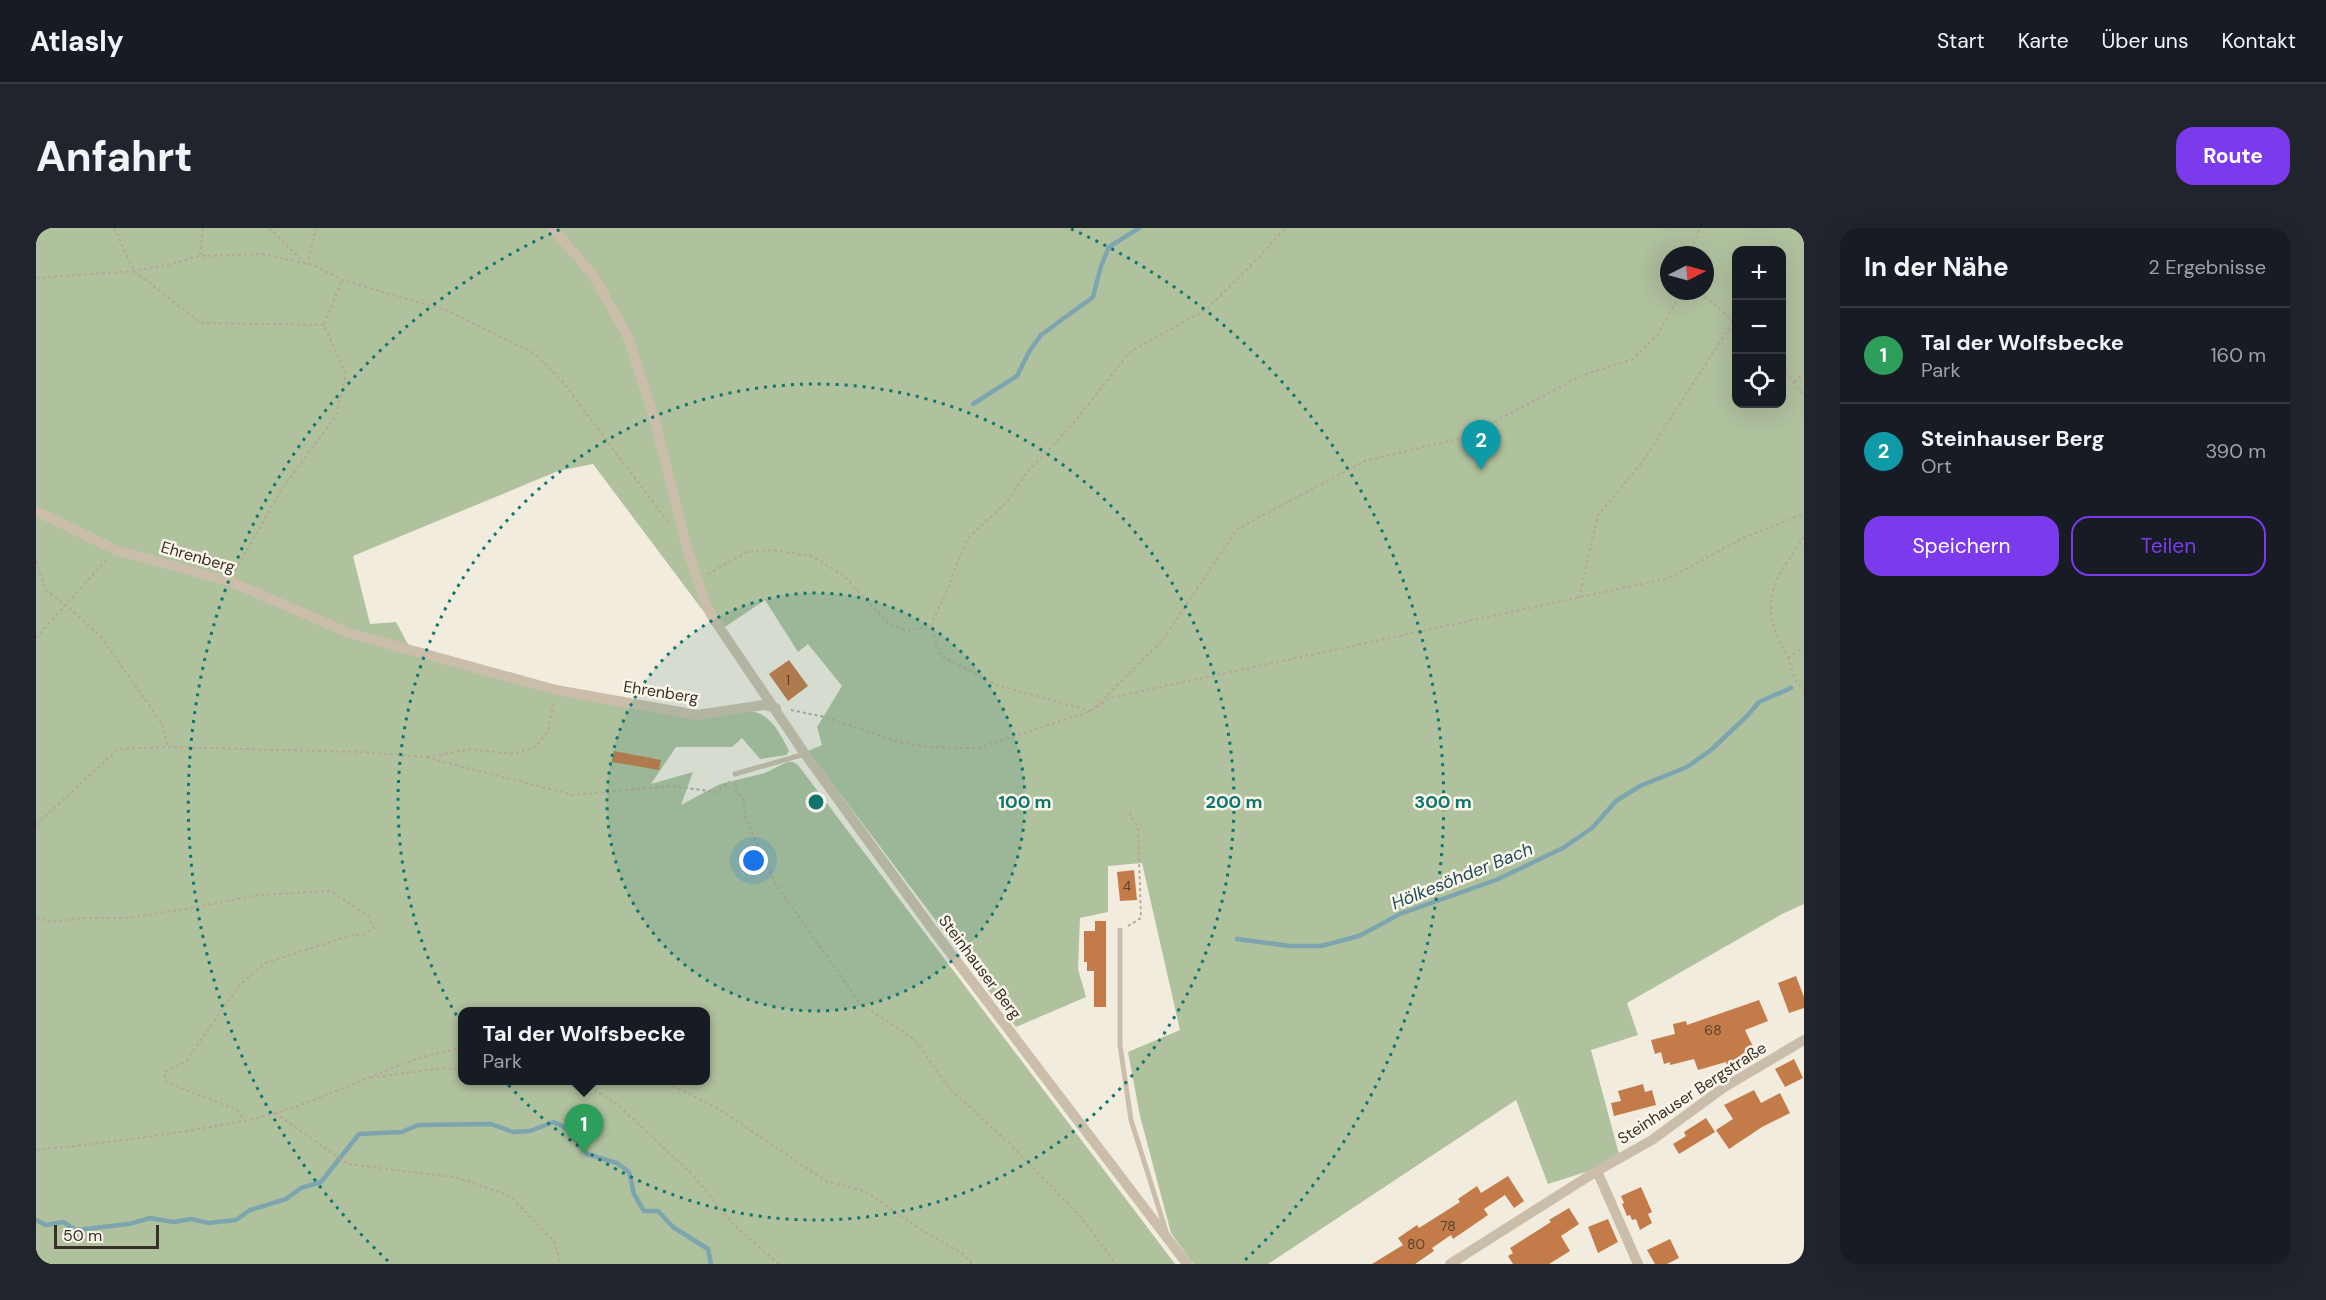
<!DOCTYPE html>
<html lang="de">
<head>
<meta charset="utf-8">
<style>
	body { margin:0; font-family:"DM Sans",sans-serif; background:#20242c; color:#f1f3f6 }
	.controls { position:absolute; right:18px; top:18px; display:grid; overflow:hidden; border-radius:12px; box-shadow:0 6px 24px #0002 }
	.controls button { width:54px; height:54px; display:grid; place-items:center; padding:0; border:0; border-bottom:2px solid #363941; background:#171b24; color:#f1f3f6; font:30px sans-serif }
	.compass { position:absolute; left:1624px; top:18px; width:54px; height:54px; border-radius:50%; background:#171b24; box-shadow:0 6px 24px #0002; rotate:84deg }
	.scale { position:absolute; left:18px; bottom:15px; width:105px; box-sizing:border-box; padding-left:6px; border:3px solid #383029; border-top:0; font-size:16px; line-height:21px; white-space:nowrap; color:#383029; -webkit-text-stroke:4px #faf5ea; paint-order:stroke }
	.you { position:absolute; left:718px; top:633px; width:21px; height:21px; margin:-15px; border:4px solid #fff; border-radius:50%; background:#1a73e8; box-shadow:0 0 0 9px #1a73e833 }
	.badge { display:grid; place-items:center; width:39px; height:39px; border-radius:50%; background:#7c3aed; color:#fff; font-size:20px; font-weight:700 }
	.pin { position:absolute; translate:-50% -50px; filter:drop-shadow(0 2px 3px #0008) }
	.pin::after { content:''; position:absolute; top:32px; width:21px; height:18px; background:inherit; clip-path:polygon(0 0,100% 0,50% 100%) }
	.popup { position:absolute; left:422px; top:779px; width:252px; height:78px; box-sizing:border-box; display:grid; place-content:center; border-radius:12px; background:#171b24; filter:drop-shadow(0 2px 4px #0005); font-size:20px; white-space:nowrap; color:#9ea1a6 }
	.popup b { font-size:22px; color:#f1f3f6 }
	.popup::after { content:''; position:absolute; left:50%; top:100%; margin-left:-12px; border:12px solid transparent; border-top-color:#171b24 }
	.list { margin:0; padding:0; list-style:none }
	h2 { display:flex; justify-content:space-between; align-items:center; height:78px; margin:0; padding:0 24px; font-size:26px }
	h2 small { font-size:20px; font-weight:400; color:#9ea1a6 }
	.list li { display:grid; grid-template-columns:39px 1fr auto; gap:18px; align-items:center; box-sizing:border-box; height:96px; padding:0 24px; border-top:2px solid #363941 }
	.list b { display:block; font-size:22px; white-space:nowrap }
	.list p { margin:0; font-size:20px; white-space:nowrap; color:#9ea1a6 }
	.list em { font-size:20px; font-style:normal; color:#9ea1a6 }
	.actions { display:flex; gap:12px; padding:18px 24px }
	.actions a { flex:1; padding:14px 0; border:2px solid #7c3aed; border-radius:18px; text-align:center; font-size:21px; color:#7c3aed }
	.actions .main { background:#7c3aed; color:#fff }
	.icon { flex:none; width:33px; height:33px; fill:none; stroke:currentColor; stroke-width:2; stroke-linecap:round; stroke-linejoin:round }
	.map { position:relative; flex:none; width:1768px; height:1036px; overflow:hidden; border-radius:18px }
	header { display:flex; align-items:center; gap:36px; box-sizing:border-box; height:84px; padding:0 30px; background:#171b24; border-bottom:2px solid #363941 }
	header strong { font-size:28px }
	nav { display:flex; gap:33px; margin-inline-start:auto; font-size:21px }
	.intro { display:flex; align-items:center; justify-content:space-between; box-sizing:border-box; height:144px; padding:0 36px }
	h1 { margin:0; font-size:42px }
	.button { padding:15px 27px; border-radius:18px; background:#7c3aed; color:#fff; font-size:21px; font-weight:700 }
	main { display:flex; gap:36px; padding:0 36px }
	aside { flex:1; background:#171b24; border-radius:18px; box-shadow:0 6px 24px #0002 }
	.map>svg:first-child { display:block }
</style>
</head>
<body>
<header>
<strong>Atlasly</strong>
<nav><a>Start</a><a>Karte</a><a>Über uns</a><a>Kontakt</a></nav>
</header>
<div class="intro"><h1>Anfahrt</h1><a class="button">Route</a></div>
<main>
<div class="map">
<svg width="1768" height="1036" viewBox="0 0 1768 1036">
	<rect width="100%" height="100%" fill="#f2ecde"/>
	<!-- green -->
	<path fill="#b0c19e" fill-rule="evenodd" d="M0 0H1768V676L1746 686 1591 775 1602 807 1555 822 1583 926 1559 941 1512 956 1480 872 1232 1036H1157L1135 1005 1104 888 1092 824 1144 802 1106 635 1072 638V684L1044 690 1042 741 1050 769 980 799 772 523 786 517 781 499 806 458 772 416 762 424 729 372 689 399 680 400 557 236 522 243 317 328 334 396 360 394 373 418C465 443 558 471 653 487 671 490 707 480 722 485 736 489 747 510 753 523L750 527 724 531 706 510 696 519H640L615 556 657 544 645 577 684 556 729 545 751 534H757L762 537 1139 1036H0ZM1700 22H1746V176H1700ZM1633 27H1669V63H1633ZM426 784H670V852H426Z"/>
	<g fill="none" stroke-linecap="round" stroke-linejoin="round">
		<!-- stream -->
		<path stroke="#7da5af" stroke-width="4.5" d="M937 176 981 148 994 122 1005 107 1057 69 1065 38 1073 19 1103 0
			M1201 711 1254 718H1285L1323 708 1364 686 1460 652 1527 620 1556 600 1580 573 1604 558 1651 539 1675 522 1711 488 1723 474 1755 460
			M0 992 10 997 27 994 40 1002 93 996 114 990 138 994 155 991 173 995 200 992 214 982 250 971 265 960 285 954 323 906 366 904 382 897 455 896 477 904 494 903 518 894 533 902 551 926 581 935 593 944 598 966 608 983H622L637 999 672 1021 675 1036"/>
	</g>
	<!-- building -->
	<path fill="#c47b4a" d="M753 432 772 458 752 473 733 446Z
		M578 523 625 532 623 542 576 534Z
		M1098 642 1101 672 1084 673 1081 644Z
		M1059 693H1070V779H1058V743H1051V734H1048V703H1059Z
		M1760 748 1768 769V780L1753 785 1742 755Z
		M1723 772 1732 793 1709 802 1722 829 1692 842 1690 834 1662 842 1658 831 1634 837V834L1628 836 1625 824 1619 826 1615 812 1639 806 1637 796 1650 793 1651 797Z
		M1758 831 1767 850 1749 859 1739 841Z
		M1607 856 1609 864 1616 862 1620 877 1578 888 1575 875 1585 873 1582 863Z
		M1718 862 1725 875 1744 865 1754 885 1726 899 1693 921 1680 902 1697 891 1688 877Z
		M1670 890 1679 904 1643 926 1637 916 1650 908 1648 904Z
		M1472 948 1488 973 1478 980 1469 967 1448 981 1452 987 1417 1011 1415 1007 1396 1020 1398 1023 1379 1036H1336L1367 1017 1362 1010 1381 997 1383 1000 1424 974 1422 971 1441 958 1445 965Z
		M1605 959 1616 984 1612 986 1616 995 1604 1002 1600 991 1596 992 1594 987 1591 988 1586 976 1588 975 1585 968Z
		M1533 980 1543 996 1525 1008 1534 1023 1513 1036H1477L1472 1028 1477 1025 1474 1020 1515 994 1513 992Z
		M1572 991 1582 1014 1562 1025 1552 999Z
		M1634 1011 1643 1030 1631 1036H1619L1611 1022Z"/>
	<g fill="none" stroke-linecap="round" stroke-linejoin="round">
		<!-- path -->
		<path stroke="#b6a894" stroke-width="2" stroke-dasharray="3 3" stroke-linecap="butt" d="M78 0 98 43 165 95 288 97 310 146 300 188 247 259 199 343
			M233 0 269 35
			M164 27 167 0
			M1653 27 1664 0
			M271 37 280 0
			M0 50 98 43 127 38 164 28 227 26 277 37 306 52 412 83 498 125 526 153 632 294
			M1658 63 1672 71 1700 96
			M288 96 306 52
			M1746 139 1768 168
			M1758 154 1768 145
			M1768 309C1745 345 1723 363 1742 410 1745 417 1749 423 1752 430 1757 443 1757 453 1768 462
			M0 333 10 362 29 376 65 409 125 494 132 519
			M672 346 711 324 734 322 776 328 808 348 854 397 872 403 895 397
			M1543 370 1562 287 1605 236 1697 94
			M0 410 72 330
			M1752 430 1768 419
			M1059 479 1127 412 1201 301 1329 233 1429 209 1547 147 1597 131 1622 106 1646 63
			M755 482 789 489 867 515 891 519 942 520 1055 483 1074 470 1633 350 1709 309 1768 286
			M1055 483 961 457 904 427 895 397 912 360 931 311 970 275 988 248 1035 198 1094 124 1171 81 1224 28 1249 0
			M391 529 435 521 476 526 498 520 512 504 518 473
			M699 555 700 563 708 572 709 589 739 655 824 775 879 812 913 860 972 914 1043 987 1080 1036
			M0 597 82 521 132 519 323 524 389 529 537 567 635 558 681 564 693 553
			M0 690 16 694 48 690H91L156 680 222 667 295 663 332 688 338 699 329 706 313 708 229 735 203 758 150 833 128 845 130 854 201 882 209 893
			M1092 698 1105 690 1102 600 1092 582
			M335 850 405 840 426 841
			M543 852 581 876 657 947 698 997 743 1036
			M626 852 683 881 790 953 829 963 884 1001 927 1026 936 1036
			M239 885 312 936 423 950 474 968 518 1013 525 1036
			M0 922C50 917 100 911 150 903 179 898 208 894 236 886 301 868 359 831 426 820"/>
		<!-- service -->
		<path stroke="#cabeaa" stroke-width="5" d="M699 546 769 526
			M1084 702V817L1095 892 1130 1003"/>
		<!-- minor -->
		<path stroke="#cabeaa" stroke-width="10" d="M516 0 557 47 592 109 617 186 651 320 668 372 677 390 769 526 897 702 1151 1036
			M0 283 80 322 193 353 313 405 520 462 661 487 728 477 740 480
			M1561 943 1602 1036
			M1414 1036 1561 943 1616 912 1687 860 1768 812"/>
	</g>
	<!-- distance rings -->
	<circle cx="780" cy="574" r="209" fill="#0f766e" fill-opacity=".12"/>
	<g fill="none" stroke="#0f766e" stroke-width="3" stroke-dasharray="3 6">
		<circle cx="780" cy="574" r="209"/>
		<circle cx="780" cy="574" r="418"/>
		<path d="M352 1033A627 627 0 0 1 525 1M1035 1A627 627 0 0 1 1208 1033"/>
	</g>
	<g text-anchor="middle" dominant-baseline="central" stroke-width="5" stroke-linejoin="round" paint-order="stroke">
		<!-- number labels -->
		<g font-size="14" fill="#5b4331">
			<text x="752" y="452">1</text>
			<text x="1091" y="658">4</text>
			<text x="1677" y="802">68</text>
			<text x="1412" y="998">78</text>
			<text x="1380" y="1016">80</text>
		</g>
		<!-- street labels -->
		<g font-size="16" fill="#383029" stroke="#faf5ea">
			<text transform="translate(162 329) rotate(16)">Ehrenberg</text>
			<text transform="translate(625 464) rotate(9)">Ehrenberg</text>
			<text transform="translate(944 739) rotate(53)">Steinhauser Berg</text>
			<text transform="translate(1656 865) rotate(-33)">Steinhauser Bergstraße</text>
		</g>
		<!-- water labels -->
		<g font-size="18" font-style="italic" fill="#1f4c59" stroke="#faf5ea">
			<text transform="translate(1426 648) rotate(-22)">Hölkesöhder Bach</text>
		</g>
	</g>
	<circle cx="780" cy="574" r="9" fill="#0f766e" stroke="#faf5ea" stroke-width="3"/>
	<g font-size="18" text-anchor="middle" font-weight="bold" fill="#0f766e" stroke="#faf5ea" stroke-width="5" stroke-linejoin="round" paint-order="stroke">
		<text x="989" y="580">100 m</text>
		<text x="1198" y="580">200 m</text>
		<text x="1407" y="580">300 m</text>
	</g>
</svg>
<div class="controls">
<button>+</button>
<button>−</button>
<button><svg class="icon" aria-label="locate" viewBox="0 0 24 24"><circle cx="12" cy="12" r="6"/><path d="M12 2v4M12 18v4M2 12h4M18 12h4"/></svg></button>
</div>
<svg class="compass" viewBox="-18 -18 36 36"><path d="M0-13l5 13h-10z" fill="#e53935"/><path d="M0 13l5-13h-10z" fill="#9ea1a6"/></svg>
<div class="scale">50 m</div>
<div class="you"></div>
<div class="pin badge" style="left:548px;top:926px;background:#2e9e5b">1</div>
<div class="popup"><b>Tal der Wolfsbecke</b>Park</div>
<div class="pin badge" style="left:1445px;top:242px;background:#0f9aa8">2</div>
</div>
<aside>
<h2>In der Nähe<small>2 Ergebnisse</small></h2>
<ul class="list">
<li><span class="badge" style="background:#2e9e5b">1</span><div><b>Tal der Wolfsbecke</b><p>Park</p></div><em>160 m</em></li>
<li><span class="badge" style="background:#0f9aa8">2</span><div><b>Steinhauser Berg</b><p>Ort</p></div><em>390 m</em></li>
</ul>
<div class="actions"><a class="main">Speichern</a><a>Teilen</a></div>
</aside>
</main>
</body>
</html>
